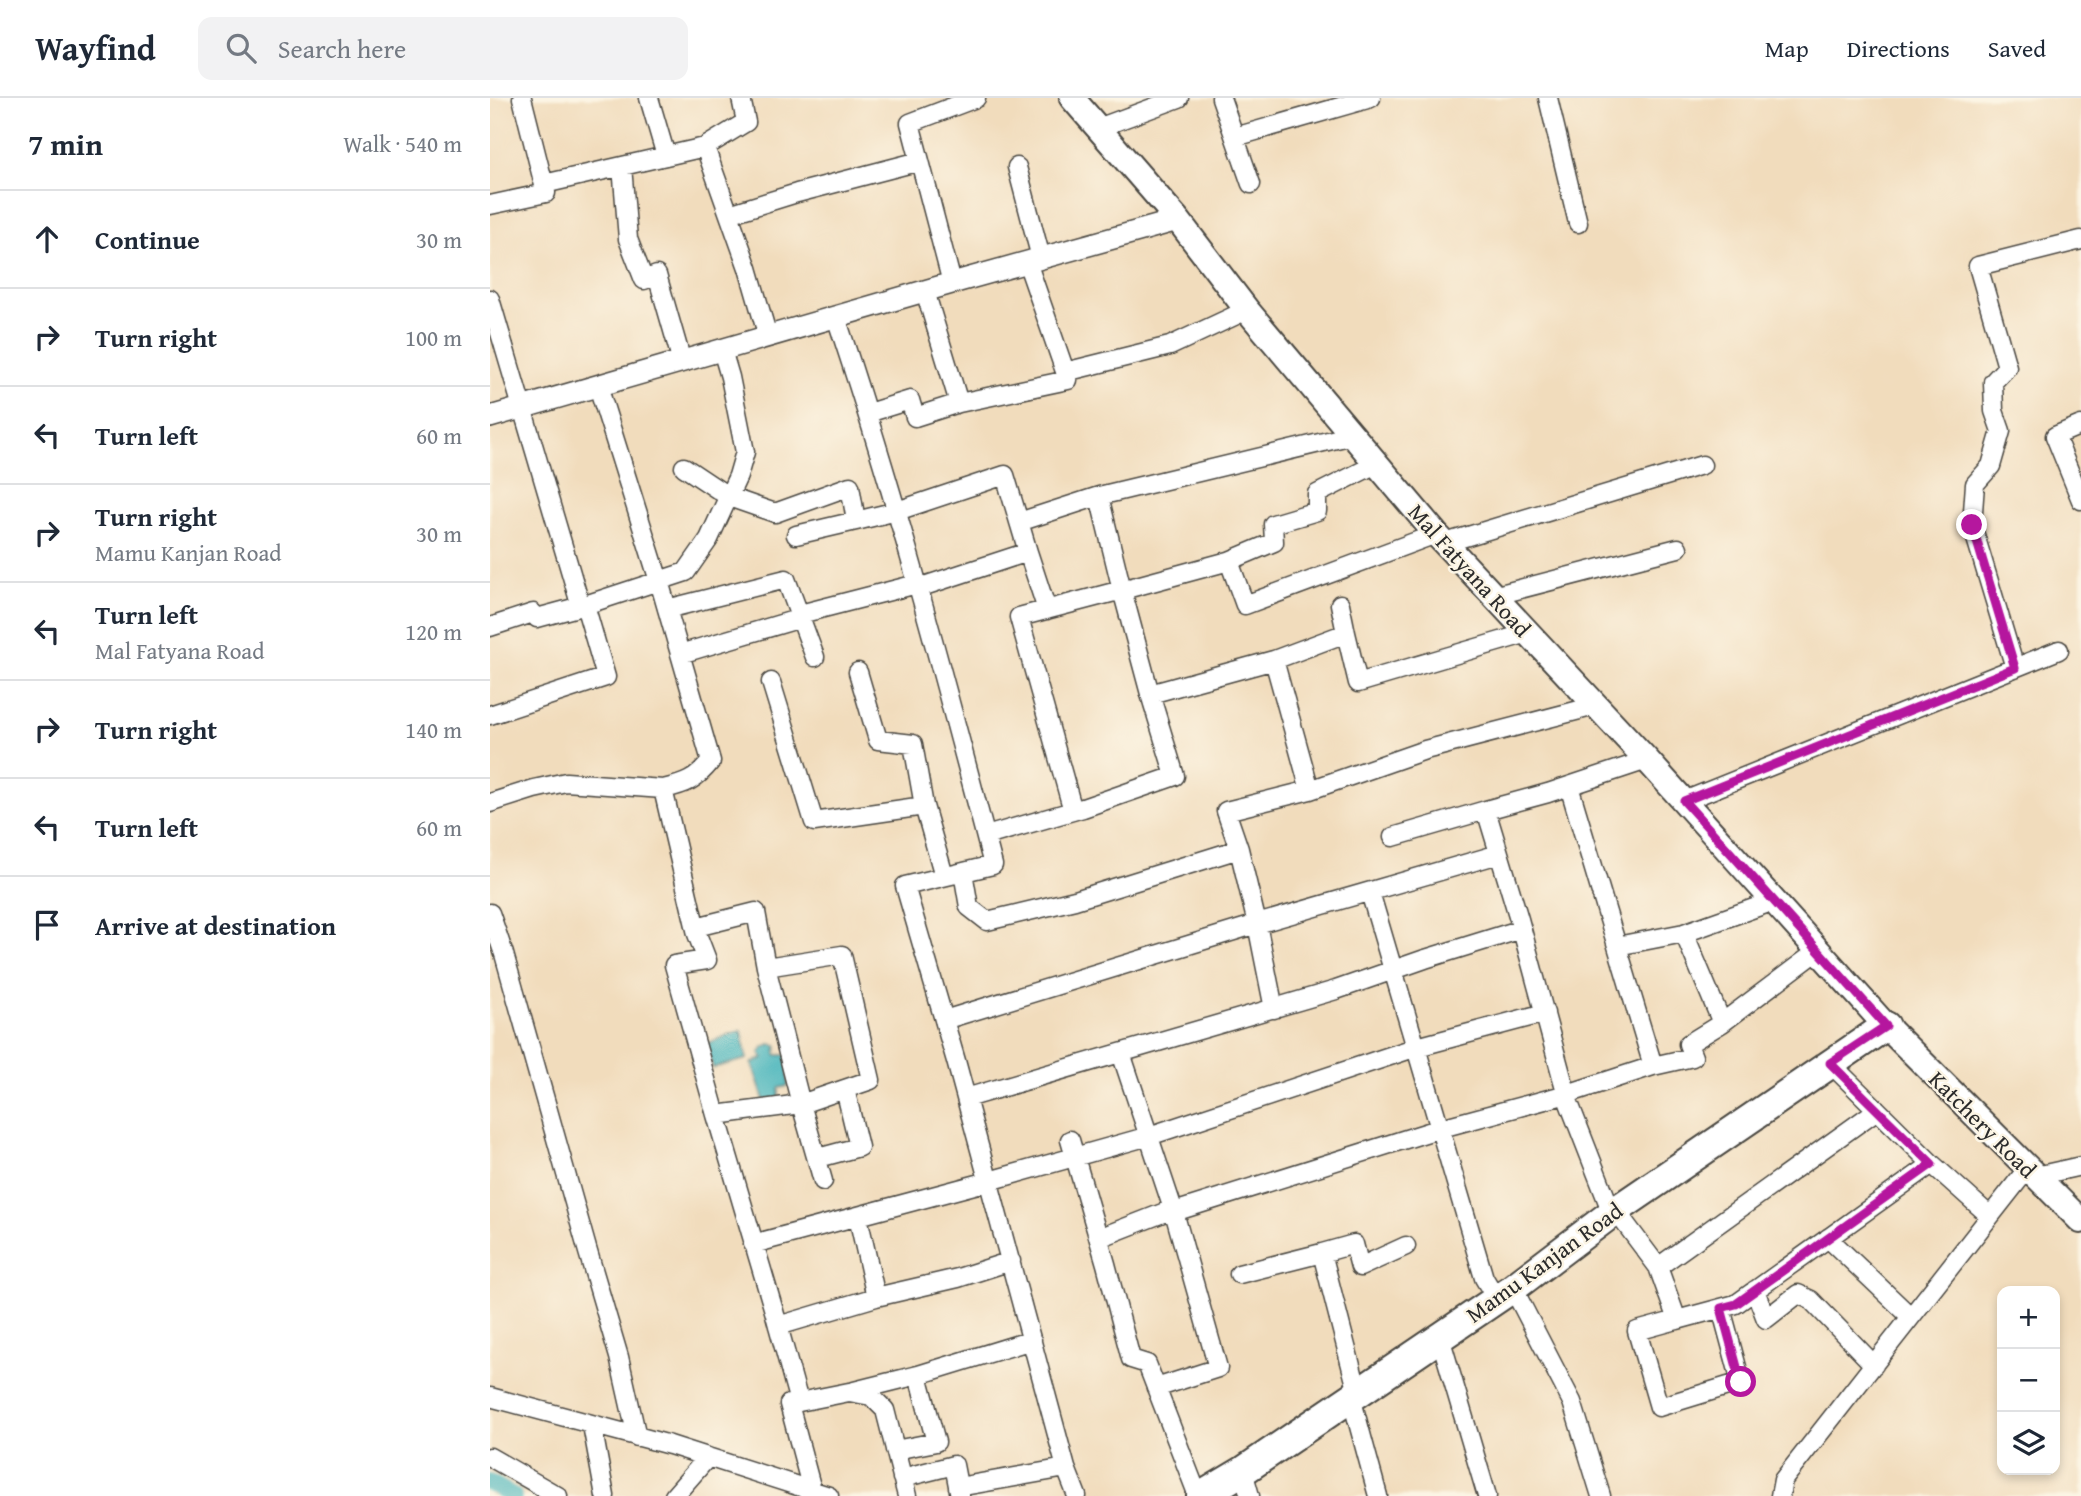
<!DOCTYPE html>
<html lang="en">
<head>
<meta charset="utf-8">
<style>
	body { margin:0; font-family:"Gentium Book Plus",serif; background:#f2f2f3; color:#1f2937 }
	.controls { position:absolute; right:21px; bottom:21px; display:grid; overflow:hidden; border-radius:14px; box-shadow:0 4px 10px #0003 }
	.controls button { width:63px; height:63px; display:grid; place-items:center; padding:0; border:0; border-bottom:2px solid #e0e1e3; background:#fff; color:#1f2937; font:35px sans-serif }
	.stop { position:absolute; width:21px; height:21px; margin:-16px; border:5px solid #b5179e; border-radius:50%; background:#fff }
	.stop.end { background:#b5179e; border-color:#fff; box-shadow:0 2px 7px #0008 }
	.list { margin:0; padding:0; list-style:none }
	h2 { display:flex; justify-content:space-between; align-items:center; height:91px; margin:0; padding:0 28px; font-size:30px }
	h2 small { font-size:23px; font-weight:400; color:#747a83 }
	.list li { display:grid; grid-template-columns:46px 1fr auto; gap:21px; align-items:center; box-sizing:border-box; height:98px; padding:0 28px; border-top:2px solid #e0e1e3 }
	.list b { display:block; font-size:26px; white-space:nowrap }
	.list p { margin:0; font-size:23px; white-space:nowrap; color:#747a83 }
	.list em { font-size:23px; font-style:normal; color:#747a83 }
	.icon { flex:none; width:38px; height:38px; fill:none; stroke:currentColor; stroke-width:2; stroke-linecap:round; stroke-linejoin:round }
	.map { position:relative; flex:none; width:1591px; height:1398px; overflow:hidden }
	header { display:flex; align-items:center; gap:42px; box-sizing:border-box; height:98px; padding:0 35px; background:#fff; border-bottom:2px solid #e0e1e3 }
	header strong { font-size:33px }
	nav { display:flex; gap:38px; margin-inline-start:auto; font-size:24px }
	.search { width:490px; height:63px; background:#f2f2f3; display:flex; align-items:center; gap:18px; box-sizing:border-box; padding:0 24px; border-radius:14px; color:#747a83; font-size:26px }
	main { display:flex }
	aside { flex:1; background:#fff }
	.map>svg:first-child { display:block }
</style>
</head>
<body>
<header>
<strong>Wayfind</strong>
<div class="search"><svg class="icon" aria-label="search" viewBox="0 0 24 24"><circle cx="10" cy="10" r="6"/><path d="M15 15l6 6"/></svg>Search here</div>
<nav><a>Map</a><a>Directions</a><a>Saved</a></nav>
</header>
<main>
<aside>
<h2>7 min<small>Walk · 540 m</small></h2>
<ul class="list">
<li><svg class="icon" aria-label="ahead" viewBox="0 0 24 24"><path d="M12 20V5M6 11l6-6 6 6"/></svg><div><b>Continue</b></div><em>30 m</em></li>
<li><svg class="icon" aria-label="right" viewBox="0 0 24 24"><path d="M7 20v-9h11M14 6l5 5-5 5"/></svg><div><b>Turn right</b></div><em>100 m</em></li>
<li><svg class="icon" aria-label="left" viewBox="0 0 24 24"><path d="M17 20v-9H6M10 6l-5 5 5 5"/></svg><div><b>Turn left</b></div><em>60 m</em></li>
<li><svg class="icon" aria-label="right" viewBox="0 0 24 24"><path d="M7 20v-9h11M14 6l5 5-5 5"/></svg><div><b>Turn right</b><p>Mamu Kanjan Road</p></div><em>30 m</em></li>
<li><svg class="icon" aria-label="left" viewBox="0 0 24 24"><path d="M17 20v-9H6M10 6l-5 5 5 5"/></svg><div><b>Turn left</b><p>Mal Fatyana Road</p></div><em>120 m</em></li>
<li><svg class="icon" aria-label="right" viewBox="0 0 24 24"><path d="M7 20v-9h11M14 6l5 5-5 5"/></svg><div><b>Turn right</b></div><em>140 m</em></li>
<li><svg class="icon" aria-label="left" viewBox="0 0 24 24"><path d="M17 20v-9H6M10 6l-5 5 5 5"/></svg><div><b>Turn left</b></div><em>60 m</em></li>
<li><svg class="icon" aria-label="arrive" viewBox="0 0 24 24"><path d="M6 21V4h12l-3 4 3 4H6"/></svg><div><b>Arrive at destination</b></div></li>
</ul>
</aside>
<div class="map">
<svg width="1591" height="1398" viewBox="0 0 1591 1398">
	<rect width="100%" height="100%" fill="#fcf5e5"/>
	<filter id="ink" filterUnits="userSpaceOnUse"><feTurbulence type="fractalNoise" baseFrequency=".0143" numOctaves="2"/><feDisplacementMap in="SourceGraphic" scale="14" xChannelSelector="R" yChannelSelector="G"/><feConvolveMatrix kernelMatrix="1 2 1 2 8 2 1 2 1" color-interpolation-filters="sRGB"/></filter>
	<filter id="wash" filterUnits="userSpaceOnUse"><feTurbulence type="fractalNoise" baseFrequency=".00686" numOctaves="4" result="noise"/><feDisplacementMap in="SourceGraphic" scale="28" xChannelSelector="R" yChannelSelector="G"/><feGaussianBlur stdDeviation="1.57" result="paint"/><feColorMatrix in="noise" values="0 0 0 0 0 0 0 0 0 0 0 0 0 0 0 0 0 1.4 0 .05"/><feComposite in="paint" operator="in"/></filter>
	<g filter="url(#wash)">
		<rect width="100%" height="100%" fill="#f1dcbc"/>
		<!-- water -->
		<path fill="#44b4bb" stroke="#387073" stroke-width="2" d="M251 932 257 961 223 970 216 946Z
			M280 946 287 947 286 957H298V988L289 990V1001L274 1002 262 965 274 960 270 955 274 949Z"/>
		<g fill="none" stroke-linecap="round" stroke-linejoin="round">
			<!-- canal -->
			<path stroke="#44b4bb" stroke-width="18" d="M0 1385 23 1398"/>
		</g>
	</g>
	<g filter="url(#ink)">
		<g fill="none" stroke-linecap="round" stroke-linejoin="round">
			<defs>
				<path id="minor" d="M159 0 176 58
					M251 0 256 24 215 49 258 170 278 239
					M731 0 761 86
					M1058 0 1088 125
					M608 30 689 0
					M745 39 881 0
					M132 68 138 141 154 182 167 177 192 264
					M527 69 551 160
					M54 86 215 49
					M0 107 56 95 32 0
					M239 116 307 95 430 63
					M462 185 420 25 486 0
					M435 193 469 305 578 282 537 164
					M0 201 91 509
					M346 219C406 399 455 583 503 767L415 788 466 963 576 1370 587 1398
					M575 274 680 248 757 212
					M108 288 169 483 221 663C206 682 196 686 173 691
					M378 315 420 302 425 319 469 305
					M1591 327 1565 338 1591 402
					M886 366 827 396V413L783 426 784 444 739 463 755 507 946 436
					M194 369 239 399 285 415 360 388 366 423 407 413 515 377 538 454 428 490
					M529 424 609 398
					M306 437 366 423
					M955 445 1212 367
					M538 454 557 512
					M1003 498 1188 450
					M850 506 856 535
					M177 511 296 481 325 559
					M310 516 427 486
					M0 529 43 515 47 520 95 507 196 474 219 441 248 378 255 354 240 279 232 252
					M190 556 311 520
					M784 562 856 535 868 585 1038 535
					M1525 570 1482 427 1485 386 1501 368 1511 333 1504 313 1503 284 1517 269 1488 168 1591 142
					M281 584 324 724 434 708 423 646 388 642 368 574
					M660 596 632 492 739 463
					M0 617 116 579 95 507
					M1079 688 1163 968
					M1194 703 1569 552
					M0 705 44 691 76 684 173 691 207 836 217 862 184 867 226 1017 311 1006 333 1083
					M434 708 454 778
					M996 712 1058 695 1157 662
					M583 713 529 519 632 492 609 398 863 337
					M496 738 593 710 685 678 660 596 784 562 820 692
					M903 739 996 712 1029 821 1079 1005 1122 1115
					M1009 756 767 826 749 751 736 713 820 692 935 652 1105 608
					M473 774 479 809 497 823 585 802 749 751
					M880 794 994 1180 1006 1200
					M0 815 14 856 98 1154 129 1259 147 1339
					M206 829 266 814 276 869
					M1194 835 1232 925 1329 852
					M1127 848 1194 835 1284 803
					M352 857 381 982 311 1006 276 869Z
					M454 922 767 826 784 911
					M631 955 684 1114 728 1270 666 1290
					M1341 966 1442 1066 1500 1118
					M476 1000 846 892 935 861 1032 831
					M226 1017 284 1213 309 1304
					M580 1042 616 1166 641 1261 657 1266 708 1398
					M328 1060 369 1049 355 991
					M1546 1078 1591 1068
					M1126 1113 1168 1169 1187 1222 1246 1206 1442 1066
					M684 1114 951 1030 1077 996 1163 968 1203 959 1198 946 1232 925
					M368 1119 386 1199 468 1180 521 1163
					M609 1140 683 1111
					M1338 1140 1421 1219
					M263 1146 499 1083 659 1038 927 949 1055 915
					M832 1155 864 1146 870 1169 916 1148
					M1168 1169 1387 1012
					M749 1176 832 1155 868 1295
					M1023 1190 1082 1304 1111 1398
					M1265 1192 1276 1221 1308 1196 1321 1202 1384 1267
					M1187 1222 1147 1233 1169 1309 1251 1284 1231 1210
					M288 1228 386 1199
					M950 1239 997 1398
					M364 1293 428 1277 542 1242
					M0 1299 180 1347 339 1398
					M861 1299 888 1398
					M102 1327 115 1398
					M405 1352 446 1344 428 1277
					M0 1359 68 1398
					M753 1373 760 1398
					M412 1380 464 1367 470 1398
					M468 1389 576 1370
					M322 1392 299 1306 359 1294 381 1298 395 1312 417 1398
					M184 1398 218 1359
					M1290 1398 1293 1382 1538 1070"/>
				<path id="tertiary" d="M0 319 462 185 688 122"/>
				<path id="secondary" d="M582 0 688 122 757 212 946 436 1157 662 1396 928 1591 1123"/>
				<path id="primary" d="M711 1398 753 1373 1023 1190 1122 1115 1396 928"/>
			</defs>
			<!-- minor casing -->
			<use href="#minor" stroke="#494641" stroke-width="21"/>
			<!-- tertiary casing -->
			<use href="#tertiary" stroke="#494641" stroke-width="24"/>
			<!-- secondary casing -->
			<use href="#secondary" stroke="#494641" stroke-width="28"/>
			<!-- primary casing -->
			<use href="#primary" stroke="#494641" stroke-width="32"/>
			<!-- minor -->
			<use href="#minor" stroke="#fff" stroke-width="18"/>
			<!-- tertiary -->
			<use href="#tertiary" stroke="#fff" stroke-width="21"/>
			<!-- secondary -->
			<use href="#secondary" stroke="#fff" stroke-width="24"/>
			<!-- primary -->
			<use href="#primary" stroke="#fff" stroke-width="28"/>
		</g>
	</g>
	<g fill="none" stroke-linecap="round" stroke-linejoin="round" filter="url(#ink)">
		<!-- route -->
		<path stroke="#b5179e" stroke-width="9" d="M1251 1284 1231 1210 1246 1206 1442 1066 1340 965 1396 928 1194 703 1525 570 1482 427"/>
	</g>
	<g text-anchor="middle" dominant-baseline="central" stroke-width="5" stroke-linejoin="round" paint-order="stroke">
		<!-- street labels -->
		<g font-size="23" fill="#2b2b2b" stroke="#fcf5e5">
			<text transform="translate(980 472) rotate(48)">Mal Fatyana Road</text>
			<text transform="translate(1493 1026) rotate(45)">Katchery Road</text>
			<text transform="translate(1054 1164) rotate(-36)">Mamu Kanjan Road</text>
		</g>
	</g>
</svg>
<div class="controls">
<button>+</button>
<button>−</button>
<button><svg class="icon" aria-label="layers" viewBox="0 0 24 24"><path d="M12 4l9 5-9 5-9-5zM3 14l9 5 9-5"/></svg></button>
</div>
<div class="stop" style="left:1251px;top:1284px"></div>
<div class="stop end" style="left:1482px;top:427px"></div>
</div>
</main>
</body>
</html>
